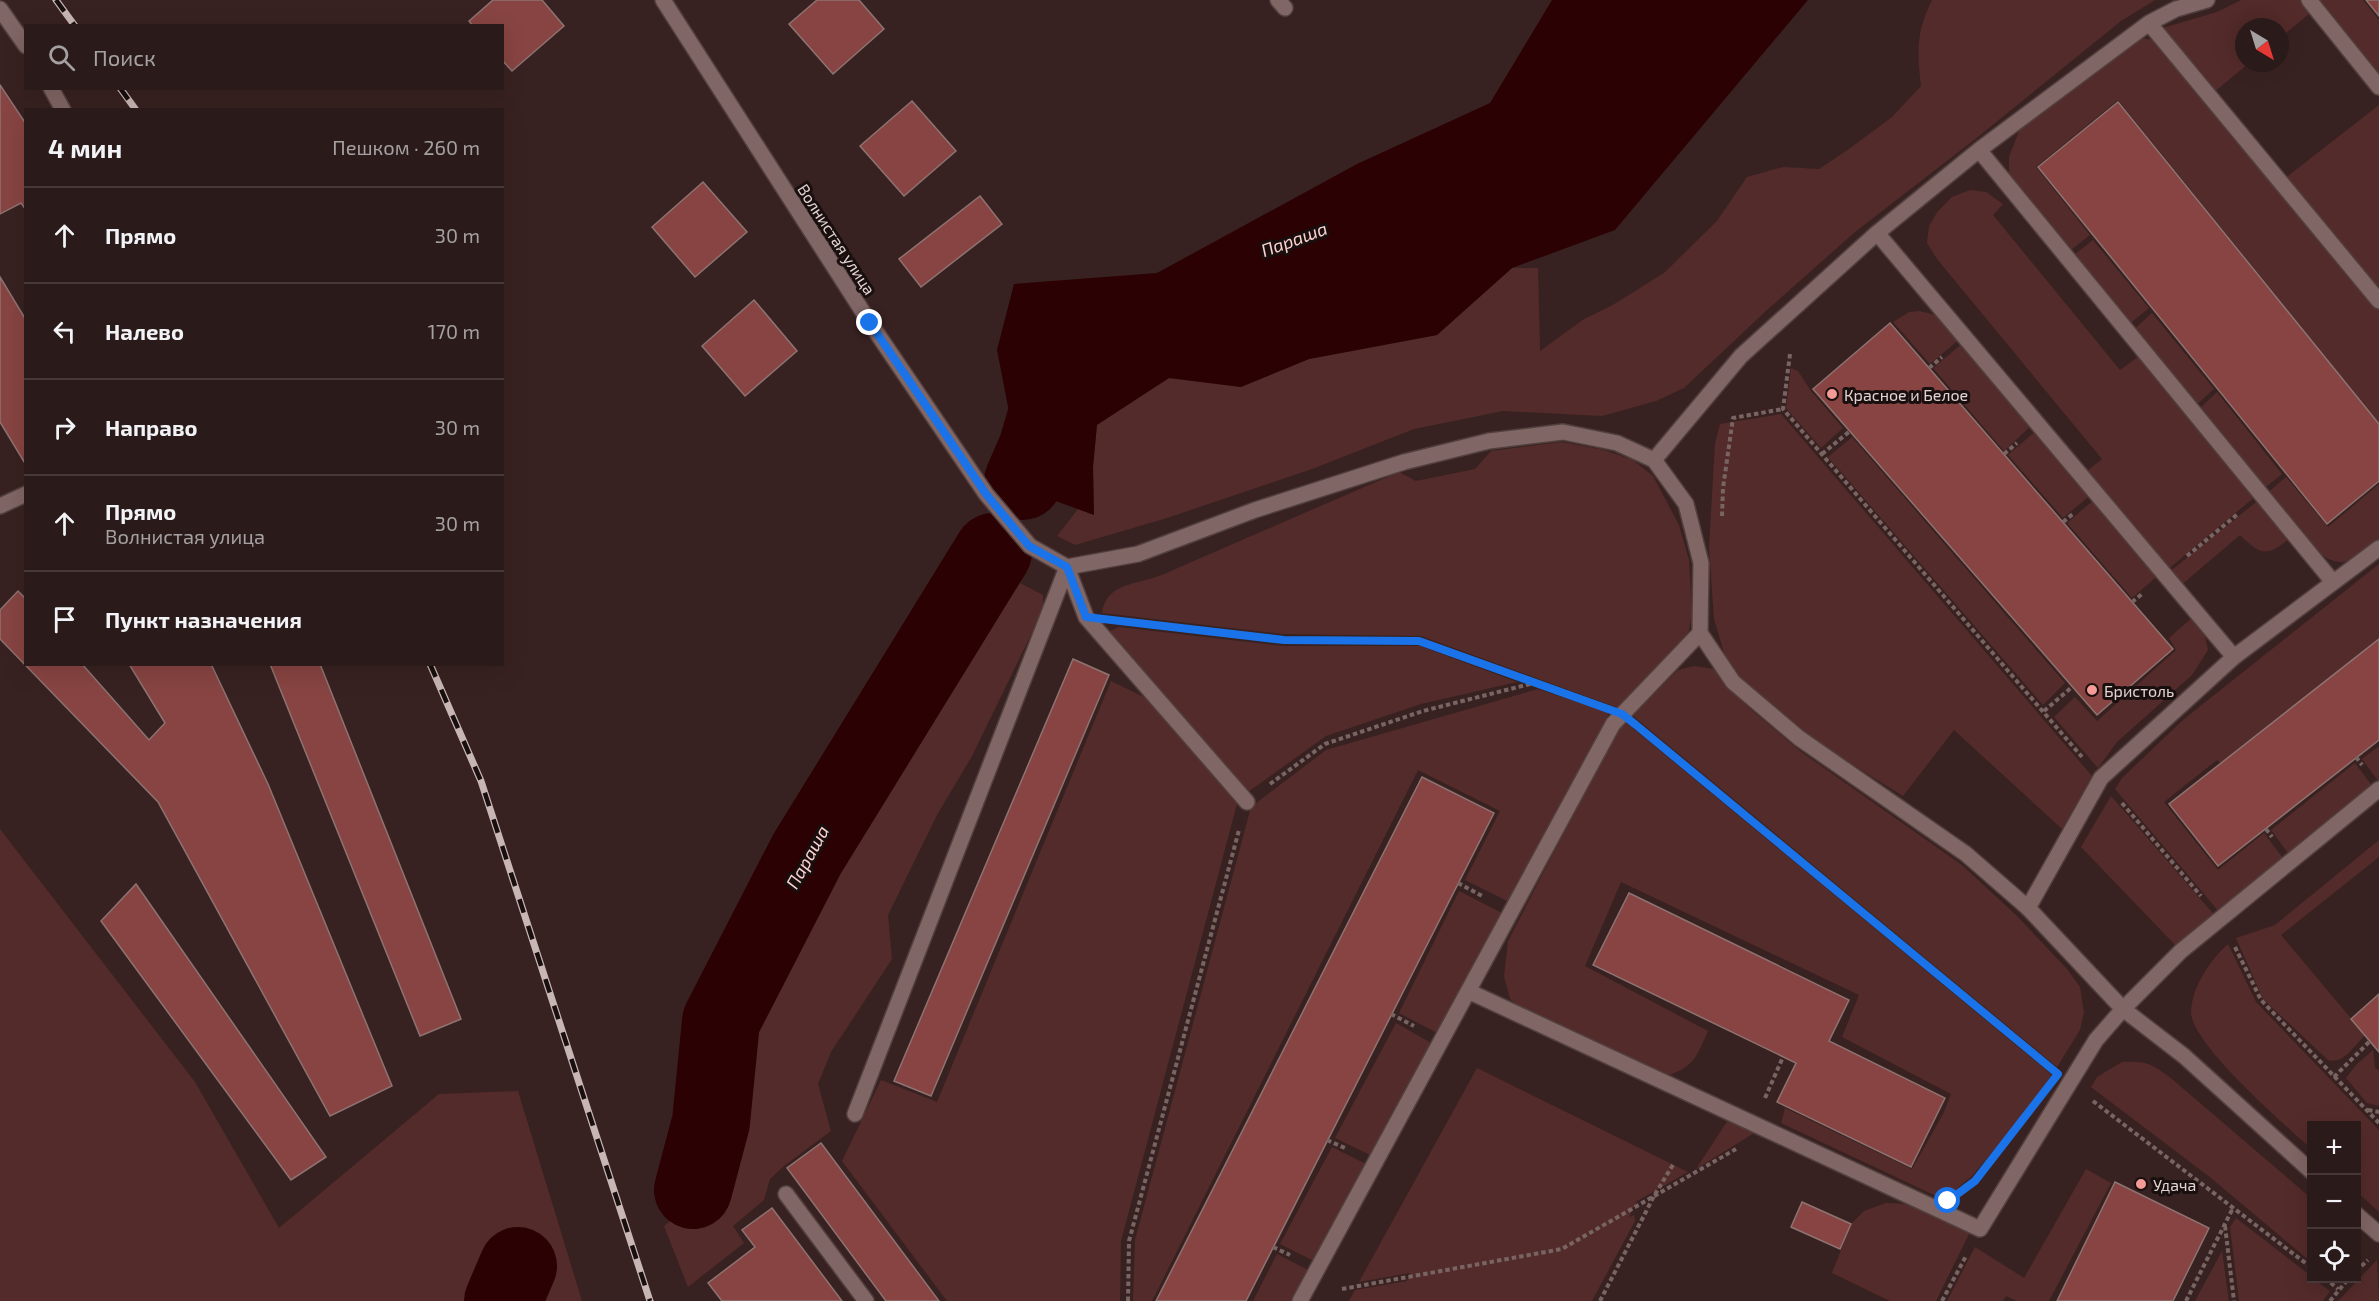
<!DOCTYPE html>
<html lang="ru">
<head>
<meta charset="utf-8">
<style>
	body { margin:0; font-family:"Exo 2",sans-serif; background:#322322; color:#f1f3f6 }
	.controls { position:absolute; right:18px; bottom:18px; display:grid; overflow:hidden; border-radius:0px; box-shadow:0 6px 24px #0002 }
	.controls button { width:54px; height:54px; display:grid; place-items:center; padding:0; border:0; border-bottom:2px solid #463838; background:#2a1a19; color:#f1f3f6; font:30px sans-serif }
	.compass { position:absolute; left:2235px; top:18px; width:54px; height:54px; border-radius:50%; background:#2a1a19; box-shadow:0 6px 24px #0002; rotate:142deg }
	.stop { position:absolute; width:18px; height:18px; margin:-14px; border:4px solid #1a73e8; border-radius:50%; background:#fff }
	.stop.end { background:#1a73e8; border-color:#fff; box-shadow:0 2px 6px #0008 }
	.list { margin:0; padding:0; list-style:none }
	h2 { display:flex; justify-content:space-between; align-items:center; height:78px; margin:0; padding:0 24px; font-size:26px }
	h2 small { font-size:20px; font-weight:400; color:#a5a1a2 }
	.list li { display:grid; grid-template-columns:39px 1fr auto; gap:18px; align-items:center; box-sizing:border-box; height:96px; padding:0 24px; border-top:2px solid #463838 }
	.list b { display:block; font-size:22px; white-space:nowrap }
	.list p { margin:0; font-size:20px; white-space:nowrap; color:#a5a1a2 }
	.list em { font-size:20px; font-style:normal; color:#a5a1a2 }
	.icon { flex:none; width:33px; height:33px; fill:none; stroke:currentColor; stroke-width:2; stroke-linecap:round; stroke-linejoin:round }
	.map { position:relative; flex:none; width:2379px; height:1301px; overflow:hidden }
	.search { position:absolute; background:#2a1a19; box-shadow:0 6px 24px #0002; left:24px; top:24px; width:480px; height:66px; display:flex; align-items:center; gap:15px; box-sizing:border-box; padding:0 21px; border-radius:0px; color:#a5a1a2; font-size:22px }
	.panel { position:absolute; background:#2a1a19; box-shadow:0 6px 24px #0002; left:24px; top:108px; width:480px; height:558px; border-radius:0px }
	.map>svg:first-child { display:block }
</style>
</head>
<body>
<div class="map">
<svg width="2379" height="1301" viewBox="0 0 2379 1301">
	<rect width="100%" height="100%" fill="#382221"/>
	<!-- green -->
	<path fill="#532b2a" d="M1932 0H2155L2121 21 1974 140 1855 232 1767 310 1684 388 1656 401 1602 416 1503 411 1414 429 1312 469 1167 518 1075 545 1057 536 1078 509 1094 515 1093 467 1097 424 1169 378 1241 387 1309 359 1437 335 1512 268H1538L1540 351 1584 319 1611 306 1664 273 1717 221 1747 177 1783 167 1819 169 1849 149 1892 117 1921 86C1917 50 1916 33 1932 0Z
		M2241 0H2302L2311 12 2280 38V27H2244V63H2249L2213 93 2159 29 2217 12Z
		M2315 0H2363L2379 20V79Z
		M2142 38 2157 41 2379 307V423L2118 100 2036 167 2090 235 2066 254 2015 189 2009 173V157L2019 131 2026 124 2133 41Z
		M2379 105V294L2284 179Z
		M1970 190 1986 192 2003 204 1993 215 2120 370 2142 354 2257 495 2166 571 2082 475 2102 459 1937 259 1927 243 1929 226 1938 211 1952 197Z
		M2093 240 2149 308 2127 326 2070 258Z
		M1919 311 1936 315 1961 338 1930 364 1893 322 1909 312Z
		M2152 313 2214 389 2194 407 2132 331Z
		M1964 342 2033 424 2004 451 1933 368Z
		M1791 368 1798 371 1811 391 1843 428 1821 448 1786 408Z
		M2217 392 2282 474 2262 490 2197 411Z
		M1781 414 2092 776 2062 829 1954 730 1903 796 1803 734 1740 681 1725 656 1714 619 1709 547 1715 444 1720 424Z
		M2038 429 2093 493 2063 518 2008 455Z
		M1852 437 2065 683 2043 705 1828 457Z
		M1562 442 1604 450 1633 460 1653 476 1679 525 1689 560 1692 615 1689 630 1682 643 1621 709 1421 636 1283 634 1102 613C1106 585 1131 585 1153 578 1163 575 1171 571 1180 567L1399 472 1416 481 1475 469 1491 451Z
		M2286 477 2328 527 2379 484V542C2368 551 2357 561 2342 562 2315 563 2282 513 2266 494Z
		M2096 498 2161 573 2132 598 2067 523Z
		M2260 499 2291 537C2268 556 2262 557 2240 535L2179 587 2168 573Z
		M999 564 1012 579 1043 595V610L972 756 937 815 888 915 892 959 831 1052 818 1084 831 1131 784 1166 770 1179 764 1200 733 1226 744 1243 688 1287 664 1226 697 1200 718 1173 735 1139 728 1115 733 1085 744 1023 764 971 882 757Z
		M2379 564V639L2221 763 2217 760 2164 802 2218 870 2264 833 2285 861 2221 914 2115 789 2122 778 2184 719Z
		M2194 616 2203 627 2208 650 2192 675 2117 742 2098 768 2054 717 2075 697 2097 721 2176 650 2169 638Z
		M1119 627 1283 646H1420L1517 682 1421 704 1326 736 1248 792 1110 631Z
		M1694 666 1714 669 1749 708 1800 751 1962 865 2017 916 2067 969 2080 987 2084 1013 2080 1030 2057 1067 1632 715 1678 670Z
		M1111 681 1146 698 1237 804 1121 1241 1120 1301H947L842 1161 881 1080 937 1102Z
		M1538 689 1609 713 1509 902 1465 880 1500 811 1418 770 1152 1301H1133L1135 1240 1251 807 1326 750Z
		M1624 721 2052 1075 2020 1119 1972 1176 1954 1191 1936 1196 1781 1123 1785 1108 1912 1169 1943 1114 1951 1094 1842 1037 1859 995 1621 882 1585 966 1708 1031C1697 1055 1695 1066 1669 1075L1526 1012 1510 999 1504 976 1508 941 1618 728Z
		M2379 746V782L2362 759Z
		M2355 763 2373 787 2291 857 2271 830Z
		M2111 796 2216 917 2178 948 2081 847Z
		M0 829 195 1082 279 1228 439 1094 518 1091 582 1301H0Z
		M2379 840V857L2281 935 2365 1035C2355 1045 2343 1065 2328 1060L2263 999 2236 938 2275 925Z
		M1459 891 1502 913 1439 1034 1399 1013Z
		M2228 944 2256 1002 2379 1130V1212L2357 1192 2356 1126H2312L2311 1149C2286 1125 2191 1044 2191 1012 2192 987 2210 960 2228 944Z
		M1396 1023 1433 1044 1374 1157 1335 1138Z
		M2373 1050 2375 1068 2379 1070V1106L2367 1103 2346 1078 2356 1065Z
		M2122 1062C2148 1061 2152 1064 2172 1079L2311 1198V1262L2211 1178 2091 1087 2097 1077Z
		M1477 1068 1688 1172 1637 1201 1629 1217 1634 1215 1635 1221 1592 1301H1349L1355 1290 1407 1281 1410 1273 1359 1282Z
		M1730 1117 1759 1130 1696 1169Z
		M1332 1147 1368 1165 1316 1262 1280 1244Z
		M2086 1169 2111 1183 2049 1301H2017L2006 1296 2003 1301H1947L1975 1247 2024 1278Z
		M1886 1203 1910 1204 1970 1232 1936 1301H1890L1832 1273 1851 1224 1864 1211Z
		M2236 1218 2311 1276 2312 1278 2330 1291 2323 1301H2239L2230 1227Z
		M2222 1251 2229 1301H2195Z
		M1277 1254 1310 1271 1294 1301H1253Z
		M2377 1260 2379 1301H2338Z"/>
	<!-- water -->
	<path fill="#2c0103" d="M1552 0H1808L1615 230 1512 268 1437 335 1309 359 1241 387 1169 378 1097 425 1093 467 1094 515 1042 496 1010 417 997 350 1014 284 1157 273 1357 164 1490 103Z"/>
	<g fill="none" stroke-linecap="round" stroke-linejoin="round">
		<!-- river -->
		<path stroke="#2c0103" stroke-width="78" d="M1023 481 1037 449 1062 364
			M693 1190 711 1122 721 1021 807 854 993 552
			M503 1301 518 1266"/>
	</g>
	<!-- building -->
	<path fill="#874442" stroke="#8d7371" stroke-width="1.5" d="M493 0H542L564 26 512 71 502 60V26H473L469 21Z
		M817 0H859L884 29 833 74 789 24Z
		M2366 0H2379V16Z
		M0 85 26 124V210L21 203 0 214Z
		M912 101 956 151 904 196 860 146Z
		M2118 102 2379 424V481L2327 524 2038 167Z
		M703 182 747 232 695 277 652 227Z
		M980 196 1002 224 921 287 899 259Z
		M0 277 26 320V465L0 422Z
		M754 300 797 351 745 396 702 346Z
		M1890 323 2173 649 2097 715 1813 389Z
		M18 591 26 599V664H82L149 740 165 723 129 664H211L268 784 392 1086 330 1116 158 802 0 639V610Z
		M2379 639V740L2218 866 2169 804Z
		M1073 659 1109 675 931 1096 894 1081Z
		M270 664H320L461 1019 420 1036Z
		M1422 777 1494 813 1246 1301H1156Z
		M136 884 326 1157 291 1180 101 921Z
		M1629 893 1849 1000 1829 1041 1945 1098 1911 1167 1777 1102 1796 1063 1593 965Z
		M2379 994V1052L2351 1019Z
		M821 1143 939 1301H886L787 1168Z
		M2115 1182 2209 1228 2173 1301H2057Z
		M1802 1202 1851 1224 1840 1249 1791 1227Z
		M772 1208 842 1301H722L708 1283 755 1247 742 1230Z"/>
	<g fill="none" stroke-linecap="round" stroke-linejoin="round">
		<defs>
			<path id="service" d="M2207 0 2176 9 2149 23 2379 301
				M2309 0 2379 87
				M0 9 26 46
				M51 88 63 110
				M1979 150 2149 23
				M1877 233 1979 150 2333 582
				M1654 460 1741 356 1877 233 2234 657
				M0 506 26 494
				M2028 908 2101 778 2234 657 2379 548
				M1468 991 1980 1229 2096 1040 2123 1009 2181 951 2379 789
				M855 1114 1067 567 1086 617 1247 802
				M786 1194 866 1301
				M1300 1301 1613 724 1700 633"/>
			<path id="minor" d="M663 0 870 323 986 494 1030 546 1067 567 1138 554 1255 510 1404 462 1489 441 1563 432 1617 443 1654 460 1686 504 1701 563 1700 633 1733 682 1799 738 1966 854 2028 908 2123 1009 2184 1056 2312 1172
				M1278 0 1285 8
				M2356 1214 2379 1234"/>
		</defs>
		<!-- service casing -->
		<use href="#service" stroke="#513f3e" stroke-width="18"/>
		<!-- minor casing -->
		<use href="#minor" stroke="#513f3e" stroke-width="18"/>
		<!-- path -->
		<path stroke="#786463" stroke-width="4" stroke-dasharray="4.5 3" stroke-linecap="butt" d="M1790 354 1783 409 2082 757
			M1929 368 1942 357
			M1822 454 1850 431
			M2004 454 2017 443
			M1722 516 1723 488 1733 418 1783 409
			M2063 522 2074 513
			M2187 556 2239 513
			M2132 602 2142 594
			M1132 622 1284 640 1419 641 1593 703
			M2044 711 2072 687
			M1646 733 2047 1065
			M2356 757 2362 765
			M1270 784 1325 744 1423 711 1534 683
			M2122 803 2201 896
			M2266 829 2272 837
			M1458 883 1484 897
			M2235 947 2261 1000 2379 1123
			M1391 1014 1414 1026
			M2334 1077 2370 1041
			M1765 1098 1783 1057
			M2093 1101 2312 1268
			M2368 1110 2379 1112
			M1327 1140 1347 1149
			M2225 1226 2234 1301
			M1273 1247 1290 1255
			M2356 1271 2368 1260
			M2325 1278 2338 1289
			M1342 1289 1562 1249 1736 1149
			M1128 1301 1129 1241 1239 830
			M1600 1301 1654 1196 1674 1163
			M1942 1301 1966 1256
			M2186 1301 2233 1208
			M2330 1301 2349 1278"/>
		<!-- service -->
		<use href="#service" stroke="#806664" stroke-width="15"/>
		<!-- minor -->
		<use href="#minor" stroke="#806664" stroke-width="15"/>
		<defs>
			<path id="rail" d="M56 0 75 26
				M120 88 136 110
				M430 664 481 781 650 1301"/>
		</defs>
		<!-- rail casing -->
		<use href="#rail" stroke="#c7b6b5" stroke-width="7"/>
		<!-- rail -->
		<use href="#rail" stroke="#180f0e" stroke-width="4.5" stroke-dasharray="14" stroke-linecap="butt"/>
	</g>
	<g fill="none" stroke-linecap="round" stroke-linejoin="round">
		<!-- route -->
		<path stroke="#1a73e8" stroke-width="8" d="M870 323 986 494 1029 546 1067 567 1086 617 1284 640 1419 641 1622 714 1636 725 2058 1074 1975 1181 1948 1201"/>
	</g>
	<!-- markers -->
	<g fill="#f59b97" stroke="#180f0e" stroke-width="2">
		<circle cx="1832" cy="394" r="6"/>
		<circle cx="2092" cy="690" r="6"/>
		<circle cx="2141" cy="1184" r="6"/>
	</g>
	<g text-anchor="middle" dominant-baseline="central" stroke-width="6" stroke-linejoin="round" paint-order="stroke">
		<!-- street labels -->
		<g font-size="16" fill="#e3d3d2" stroke="#180f0e">
			<text transform="translate(837 239) rotate(57)">Волнистая улица</text>
		</g>
		<!-- poi labels -->
		<g font-size="16" fill="#e3d3d2" stroke="#180f0e" text-anchor="start">
			<text x="1844" y="394">Красное и Белое</text>
			<text x="2104" y="690">Бристоль</text>
			<text x="2153" y="1184">Удача</text>
		</g>
		<!-- water labels -->
		<g font-size="18" font-style="italic" fill="#fdd2cf" stroke="#180f0e">
			<text transform="translate(1294 239) rotate(-20)">Параша</text>
			<text transform="translate(807 857) rotate(-61)">Параша</text>
		</g>
	</g>
</svg>
<div class="controls">
<button>+</button>
<button>−</button>
<button><svg class="icon" aria-label="locate" viewBox="0 0 24 24"><circle cx="12" cy="12" r="6"/><path d="M12 2v4M12 18v4M2 12h4M18 12h4"/></svg></button>
</div>
<svg class="compass" viewBox="-18 -18 36 36"><path d="M0-13l5 13h-10z" fill="#e53935"/><path d="M0 13l5-13h-10z" fill="#a5a1a2"/></svg>
<div class="stop" style="left:1948px;top:1201px"></div>
<div class="stop end" style="left:870px;top:323px"></div>
<div class="search"><svg class="icon" aria-label="search" viewBox="0 0 24 24"><circle cx="10" cy="10" r="6"/><path d="M15 15l6 6"/></svg>Поиск</div>
<section class="panel">
<h2>4 мин<small>Пешком · 260 m</small></h2>
<ul class="list">
<li><svg class="icon" aria-label="ahead" viewBox="0 0 24 24"><path d="M12 20V5M6 11l6-6 6 6"/></svg><div><b>Прямо</b></div><em>30 m</em></li>
<li><svg class="icon" aria-label="left" viewBox="0 0 24 24"><path d="M17 20v-9H6M10 6l-5 5 5 5"/></svg><div><b>Налево</b></div><em>170 m</em></li>
<li><svg class="icon" aria-label="right" viewBox="0 0 24 24"><path d="M7 20v-9h11M14 6l5 5-5 5"/></svg><div><b>Направо</b></div><em>30 m</em></li>
<li><svg class="icon" aria-label="ahead" viewBox="0 0 24 24"><path d="M12 20V5M6 11l6-6 6 6"/></svg><div><b>Прямо</b><p>Волнистая улица</p></div><em>30 m</em></li>
<li><svg class="icon" aria-label="arrive" viewBox="0 0 24 24"><path d="M6 21V4h12l-3 4 3 4H6"/></svg><div><b>Пункт назначения</b></div></li>
</ul>
</section>
</div>
</body>
</html>
